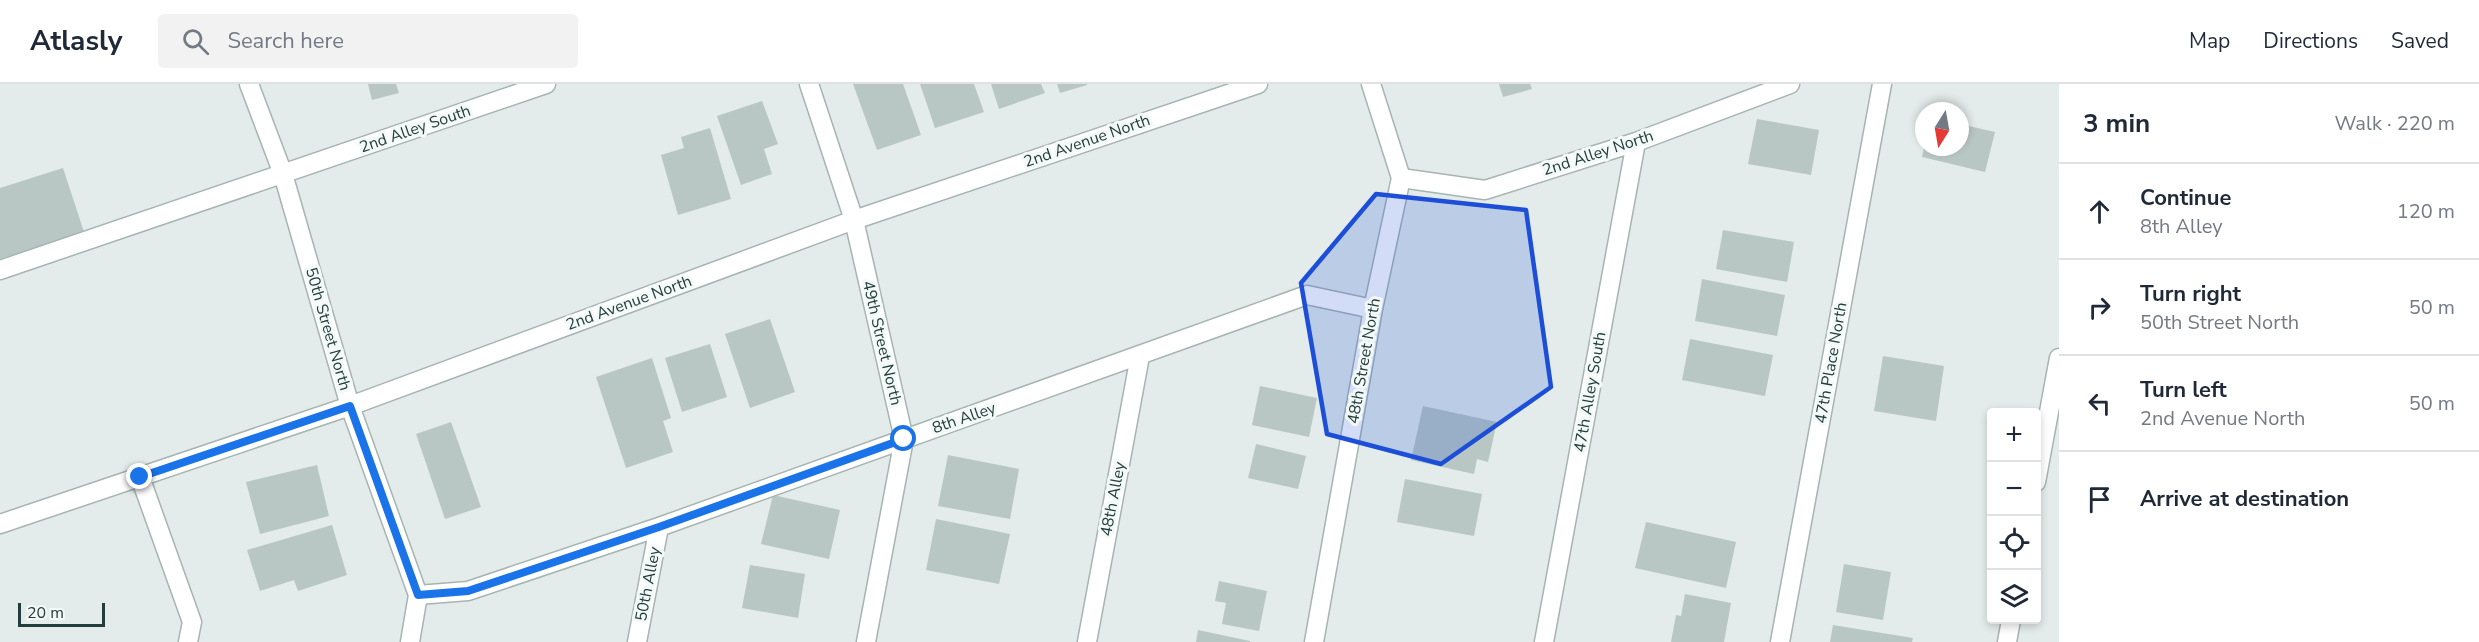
<!DOCTYPE html>
<html lang="en">
<head>
<meta charset="utf-8">
<style>
	body { margin:0; font-family:"Nunito Sans",sans-serif; background:#f2f2f3; color:#1f2937 }
	.controls { position:absolute; right:18px; bottom:18px; display:grid; overflow:hidden; border-radius:6px; box-shadow:0 3px 9px #0003 }
	.controls button { width:54px; height:54px; display:grid; place-items:center; padding:0; border:0; border-bottom:2px solid #e0e1e3; background:#fff; color:#1f2937; font:30px sans-serif }
	.compass { position:absolute; left:1915px; top:18px; width:54px; height:54px; border-radius:50%; background:#fff; box-shadow:0 3px 9px #0003; rotate:191deg }
	.scale { position:absolute; left:18px; bottom:15px; width:87px; box-sizing:border-box; padding-left:6px; border:3px solid #233d3c; border-top:0; font-size:16px; line-height:21px; white-space:nowrap; color:#233d3c; -webkit-text-stroke:4px #f3f9f7; paint-order:stroke }
	.stop { position:absolute; width:18px; height:18px; margin:-14px; border:4px solid #1a73e8; border-radius:50%; background:#fff }
	.stop.end { background:#1a73e8; border-color:#fff; box-shadow:0 2px 6px #0008 }
	.list { margin:0; padding:0; list-style:none }
	h2 { display:flex; justify-content:space-between; align-items:center; height:78px; margin:0; padding:0 24px; font-size:26px }
	h2 small { font-size:20px; font-weight:400; color:#747a83 }
	.list li { display:grid; grid-template-columns:39px 1fr auto; gap:18px; align-items:center; box-sizing:border-box; height:96px; padding:0 24px; border-top:2px solid #e0e1e3 }
	.list b { display:block; font-size:22px; white-space:nowrap }
	.list p { margin:0; font-size:20px; white-space:nowrap; color:#747a83 }
	.list em { font-size:20px; font-style:normal; color:#747a83 }
	.icon { flex:none; width:33px; height:33px; fill:none; stroke:currentColor; stroke-width:2; stroke-linecap:round; stroke-linejoin:round }
	.map { position:relative; flex:none; width:2059px; height:558px; overflow:hidden }
	header { display:flex; align-items:center; gap:36px; box-sizing:border-box; height:84px; padding:0 30px; background:#fff; border-bottom:2px solid #e0e1e3 }
	header strong { font-size:28px }
	nav { display:flex; gap:33px; margin-inline-start:auto; font-size:21px }
	.search { width:420px; height:54px; background:#f2f2f3; display:flex; align-items:center; gap:15px; box-sizing:border-box; padding:0 21px; border-radius:6px; color:#747a83; font-size:22px }
	main { display:flex }
	aside { flex:1; background:#fff }
	.map>svg:first-child { display:block }
</style>
</head>
<body>
<header>
<strong>Atlasly</strong>
<div class="search"><svg class="icon" aria-label="search" viewBox="0 0 24 24"><circle cx="10" cy="10" r="6"/><path d="M15 15l6 6"/></svg>Search here</div>
<nav><a>Map</a><a>Directions</a><a>Saved</a></nav>
</header>
<main>
<div class="map">
<svg width="2059" height="558" viewBox="0 0 2059 558">
	<rect width="100%" height="100%" fill="#e3ecea"/>
	<!-- building -->
	<path fill="#b8c7c4" d="M368 0H396L399 9 372 16Z
		M853 0H903L921 51 877 66Z
		M920 0H974L984 28 935 44Z
		M991 0H1041L1045 9 999 25Z
		M1057 0H1087V1L1060 9Z
		M1499 0H1530L1532 5 1503 13Z
		M762 17 778 60 764 65 772 90 741 101 717 32Z
		M1757 35 1819 46 1811 91 1748 80Z
		M1960 40 1995 48 1985 88 1922 73 1924 63H1960Z
		M710 44 731 115 678 131 661 71 684 64 681 53Z
		M63 84 84 148 0 175V104Z
		M1723 146 1794 158 1787 198 1716 185Z
		M1702 195 1785 211 1777 252 1695 237Z
		M770 235 795 308 750 324 725 250Z
		M1690 255 1773 271 1765 312 1682 296Z
		M710 260 727 313 682 328 665 274Z
		M1883 272 1944 282 1936 337 1874 327Z
		M652 274 671 334 663 337 673 368 626 384 596 293Z
		M1260 302 1317 314 1309 353 1252 341Z
		M1423 322 1497 338 1488 378 1477 375 1474 390 1411 376Z
		M451 338 481 423 445 435 416 350Z
		M1256 360 1306 372 1298 405 1248 394Z
		M948 371 1019 385 1010 435 938 422Z
		M317 381 329 432 260 450 246 398Z
		M1405 395 1482 410 1474 452 1397 438Z
		M773 411 840 426 829 475 761 460Z
		M936 435 1010 450 999 500 926 486Z
		M1646 438 1736 458 1726 504 1635 484Z
		M332 441 347 491 298 507 294 496 260 507 247 466Z
		M1844 480 1891 488 1883 536 1836 528Z
		M750 481 805 490 798 534 742 524Z
		M1219 497 1267 507 1259 547 1222 540 1226 519 1215 517Z
		M1685 510 1731 519 1724 558H1671L1676 531 1681 532Z
		M1833 541 1913 554 1912 558H1830Z
		M1198 546 1250 557V558H1196Z"/>
	<g fill="none" stroke-linecap="round" stroke-linejoin="round">
		<defs>
			<path id="minor" d="M249 0 283 90 350 322 418 511 410 558
				M809 0 854 136 904 355 866 558
				M1401 94 1485 106 1636 58 1790 0
				M0 186 546 0
				M140 393 192 538 188 558
				M2036 398 2059 274
				M0 440 350 322 854 136 1258 0
				M418 511 468 507 659 443 1307 211 1373 225
				M637 558 659 443
				M1087 558 1140 272
				M1314 558 1373 225 1401 94 1371 0
				M1544 558 1636 58
				M1780 558 1882 0
				M2007 558 2011 536"/>
		</defs>
		<!-- minor casing -->
		<use href="#minor" stroke="#a6b4b2" stroke-width="21"/>
		<!-- minor -->
		<use href="#minor" stroke="#fff" stroke-width="18"/>
	</g>
	<g fill="none" stroke-linecap="round" stroke-linejoin="round">
		<!-- route -->
		<path stroke="#1a73e8" stroke-width="8" d="M140 393 350 322 418 511 468 507 659 443 904 355"/>
	</g>
	<!-- marked area -->
	<path fill="#1d4ed8" fill-opacity="0.2" stroke="#1d4ed8" stroke-width="4.5" stroke-linejoin="round" d="M1376 110 1526 126 1551 303 1441 380 1327 350 1301 199Z"/>
	<g text-anchor="middle" dominant-baseline="central" stroke-width="6" stroke-linejoin="round" paint-order="stroke">
		<!-- street labels -->
		<g font-size="16" fill="#233d3c" stroke="#f3f9f7">
			<text transform="translate(415 45) rotate(-19)">2nd Alley South</text>
			<text transform="translate(1087 57) rotate(-19)">2nd Avenue North</text>
			<text transform="translate(1598 69) rotate(-18)">2nd Alley North</text>
			<text transform="translate(629 219) rotate(-20)">2nd Avenue North</text>
			<text transform="translate(328 245) rotate(74)">50th Street North</text>
			<text transform="translate(882 259) rotate(77)">49th Street North</text>
			<text transform="translate(1364 277) rotate(-80)">48th Street North</text>
			<text transform="translate(1831 279) rotate(-80)">47th Place North</text>
			<text transform="translate(1590 308) rotate(-80)">47th Alley South</text>
			<text transform="translate(964 334) rotate(-19)">8th Alley</text>
			<text transform="translate(1113 415) rotate(-79)">48th Alley</text>
			<text transform="translate(648 500) rotate(-79)">50th Alley</text>
		</g>
	</g>
</svg>
<div class="controls">
<button>+</button>
<button>−</button>
<button><svg class="icon" aria-label="locate" viewBox="0 0 24 24"><circle cx="12" cy="12" r="6"/><path d="M12 2v4M12 18v4M2 12h4M18 12h4"/></svg></button>
<button><svg class="icon" aria-label="layers" viewBox="0 0 24 24"><path d="M12 4l9 5-9 5-9-5zM3 14l9 5 9-5"/></svg></button>
</div>
<svg class="compass" viewBox="-18 -18 36 36"><path d="M0-13l5 13h-10z" fill="#e53935"/><path d="M0 13l5-13h-10z" fill="#747a83"/></svg>
<div class="scale">20 m</div>
<div class="stop" style="left:904px;top:355px"></div>
<div class="stop end" style="left:140px;top:393px"></div>
</div>
<aside>
<h2>3 min<small>Walk · 220 m</small></h2>
<ul class="list">
<li><svg class="icon" aria-label="ahead" viewBox="0 0 24 24"><path d="M12 20V5M6 11l6-6 6 6"/></svg><div><b>Continue</b><p>8th Alley</p></div><em>120 m</em></li>
<li><svg class="icon" aria-label="right" viewBox="0 0 24 24"><path d="M7 20v-9h11M14 6l5 5-5 5"/></svg><div><b>Turn right</b><p>50th Street North</p></div><em>50 m</em></li>
<li><svg class="icon" aria-label="left" viewBox="0 0 24 24"><path d="M17 20v-9H6M10 6l-5 5 5 5"/></svg><div><b>Turn left</b><p>2nd Avenue North</p></div><em>50 m</em></li>
<li><svg class="icon" aria-label="arrive" viewBox="0 0 24 24"><path d="M6 21V4h12l-3 4 3 4H6"/></svg><div><b>Arrive at destination</b></div></li>
</ul>
</aside>
</main>
</body>
</html>
